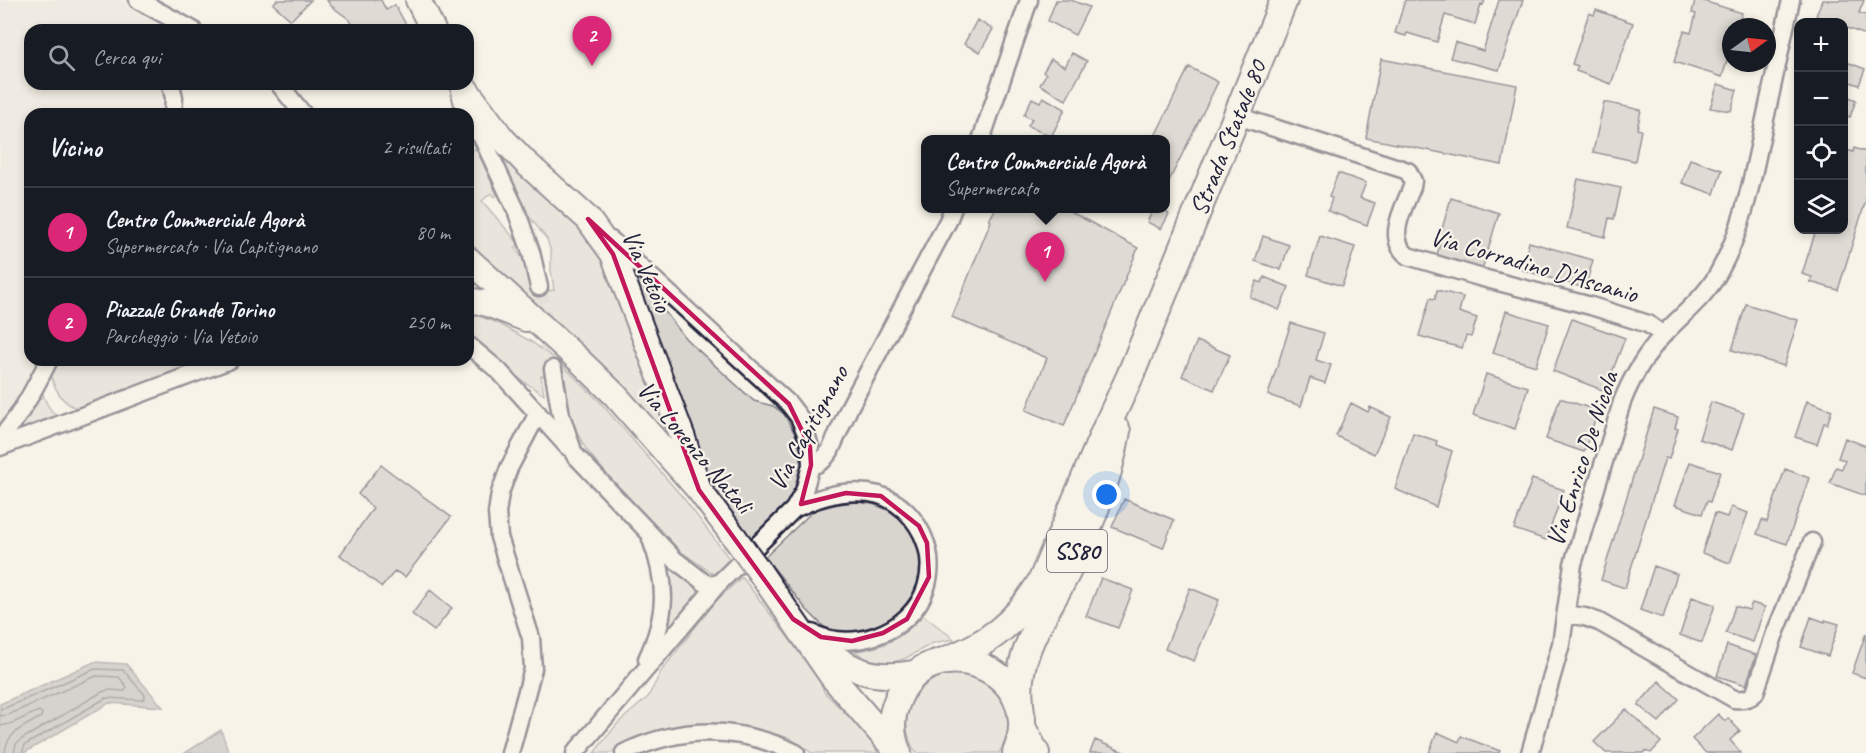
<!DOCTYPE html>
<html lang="it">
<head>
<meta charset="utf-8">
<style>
	body { margin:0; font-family:Caveat,sans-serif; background:#242831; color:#f1f3f6 }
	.controls { position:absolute; right:18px; top:18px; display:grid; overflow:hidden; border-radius:12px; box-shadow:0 3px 9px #0003 }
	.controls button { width:54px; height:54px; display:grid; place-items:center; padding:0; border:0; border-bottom:2px solid #363941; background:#171b24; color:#f1f3f6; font:30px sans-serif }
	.compass { position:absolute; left:1722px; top:18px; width:54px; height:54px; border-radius:50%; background:#171b24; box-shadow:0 3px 9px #0003; rotate:75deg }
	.you { position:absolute; left:1107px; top:495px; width:21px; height:21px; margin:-15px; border:4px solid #fff; border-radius:50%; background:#1a73e8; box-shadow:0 0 0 9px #1a73e833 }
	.badge { display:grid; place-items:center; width:39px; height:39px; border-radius:50%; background:#db2777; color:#fff; font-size:20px; font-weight:700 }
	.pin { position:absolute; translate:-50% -50px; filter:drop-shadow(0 2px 3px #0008) }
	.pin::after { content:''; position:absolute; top:32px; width:21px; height:18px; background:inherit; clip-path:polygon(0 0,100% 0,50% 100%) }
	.popup { position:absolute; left:921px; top:135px; width:249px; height:78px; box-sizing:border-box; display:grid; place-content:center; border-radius:12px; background:#171b24; filter:drop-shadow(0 2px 4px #0005); font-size:20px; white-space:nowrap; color:#9ea1a6 }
	.popup b { font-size:22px; color:#f1f3f6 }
	.popup::after { content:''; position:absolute; left:50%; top:100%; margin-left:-12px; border:12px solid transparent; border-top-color:#171b24 }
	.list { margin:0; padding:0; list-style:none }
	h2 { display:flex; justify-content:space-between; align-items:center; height:78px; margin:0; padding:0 24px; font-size:26px }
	h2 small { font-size:20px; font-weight:400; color:#9ea1a6 }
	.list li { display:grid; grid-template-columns:39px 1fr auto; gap:18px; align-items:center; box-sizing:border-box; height:90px; padding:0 24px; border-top:2px solid #363941 }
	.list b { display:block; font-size:22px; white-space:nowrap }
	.list p { margin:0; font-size:20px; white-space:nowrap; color:#9ea1a6 }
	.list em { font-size:20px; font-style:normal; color:#9ea1a6 }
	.icon { flex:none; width:33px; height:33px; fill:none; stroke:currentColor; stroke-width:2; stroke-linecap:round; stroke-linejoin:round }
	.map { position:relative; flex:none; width:1866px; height:753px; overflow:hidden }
	.search { position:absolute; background:#171b24; box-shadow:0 3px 9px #0003; left:24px; top:24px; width:450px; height:66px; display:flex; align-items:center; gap:15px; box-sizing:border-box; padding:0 21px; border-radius:18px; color:#9ea1a6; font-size:22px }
	.panel { position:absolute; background:#171b24; box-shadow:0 3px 9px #0003; left:24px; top:108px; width:450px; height:258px; border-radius:18px }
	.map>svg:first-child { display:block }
</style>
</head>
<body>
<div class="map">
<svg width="1866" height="753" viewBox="0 0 1866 753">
	<rect width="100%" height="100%" fill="#f7f3e8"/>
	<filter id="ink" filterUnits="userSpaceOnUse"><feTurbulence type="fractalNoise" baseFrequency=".0167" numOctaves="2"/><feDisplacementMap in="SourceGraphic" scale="12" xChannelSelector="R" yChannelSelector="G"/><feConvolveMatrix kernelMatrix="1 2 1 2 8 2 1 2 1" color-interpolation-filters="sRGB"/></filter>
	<g filter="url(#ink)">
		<!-- built -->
		<path fill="#e7e3db" d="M0 0H122L178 30H30V84H179L183 107 182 114H30V360H59L23 424 0 451Z"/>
		<!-- green -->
		<path fill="#d8d5cf" stroke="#7d7c85" stroke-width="1.5" d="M496 146 572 213 602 252 675 445 612 375 468 243V154L474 149 477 150 497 195 495 197 491 193 482 201 519 244 515 248 528 266 532 293 554 290 551 270V252L547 239 520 205 493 153Z
			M623 263 636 274 686 339 754 401 773 406 784 414 800 443 803 467 799 486 790 502 751 540 706 480Z
			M468 313 496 322 530 341 558 361 600 402 685 500 731 561 714 574 680 551 607 475 586 449 574 427 568 409 564 375 541 376 544 395 520 379 468 339Z
			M59 360H209L80 409C64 405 55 391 51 375Z
			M42 391C45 403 50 410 59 419L16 434Z
			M858 502 873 504 888 510 904 522 920 542 924 566 916 593 904 612 889 624 847 636 825 628 806 609 765 557 812 512C826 505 842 503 858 502Z
			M669 566 697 587 700 592 699 595 665 638 671 609Z
			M742 577 820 679 824 692 867 734 878 753H812L790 738 755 729 716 723 681 725 641 736 611 753H594L618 723 648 697 662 670 715 602Z
			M923 615 954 639 933 643 904 659 890 663H874L854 651C883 649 904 637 923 615Z
			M952 673C996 674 1024 713 999 753H916C894 718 913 680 952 673Z"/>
		<!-- water -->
		<path fill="#aeabad" stroke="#76747f" stroke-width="1.5" d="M94 662 126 664 163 707 109 703 24 753H0V704Z
			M221 730 229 753H185Z"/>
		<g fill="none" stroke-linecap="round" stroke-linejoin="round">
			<!-- shore -->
			<path stroke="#5a5969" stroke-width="1.5" d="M0 709 5 708 95 669 123 670 145 695V698L142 700 106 698 25 745 22 753
				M0 716 8 715 96 676 119 677 127 687 125 691 108 690 102 692 22 739 16 744 14 753
				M0 726 10 724 39 711 42 713 41 717C26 726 6 732 5 753"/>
		</g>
		<!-- building -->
		<path fill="#c2bfbd" stroke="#22223b" stroke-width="1.5" d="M277 0H311L291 20 273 4Z
			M327 0H381L386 10 395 5 409 30H355L350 20 330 5Z
			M1056 0H1071L1089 7 1075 35 1048 21Z
			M1405 0H1485L1483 5 1481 4 1475 24 1445 15 1437 42 1407 33 1406 36 1395 33Z
			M1499 0H1523L1499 70 1450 58 1455 42 1483 51Z
			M1695 0H1700L1742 13 1738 27H1731V48L1722 77 1674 62 1684 31 1691 33 1696 14 1692 13Z
			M1822 0H1864L1859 13 1866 15V35L1844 27V22H1833L1816 16Z
			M1596 10 1633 23 1611 84 1576 71 1578 66 1572 64 1589 13 1594 15Z
			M977 20 993 29 980 52 964 44Z
			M1072 53 1087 61 1066 100 1040 85 1046 74 1043 72 1051 59 1065 67Z
			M1381 59 1517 85 1502 165 1366 138Z
			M1844 61 1865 69 1859 85 1847 81 1844 91Z
			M1189 67 1218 82 1168 183 1165 181V140H1153Z
			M1718 84 1737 90 1731 111 1710 108Z
			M1844 95 1856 100 1850 117 1844 115Z
			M1043 97 1065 109 1051 137 1028 126 1032 119 1024 115 1032 98 1040 102Z
			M1604 102 1641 110 1637 129 1641 130 1635 161 1593 152Z
			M1854 148 1866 152V200L1838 290 1810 282 1812 277 1802 274 1816 230H1844V149L1853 152Z
			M1690 159 1722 170 1714 194 1682 183Z
			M1338 173 1366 183 1360 198 1375 203 1367 225 1328 211 1332 198 1329 197Z
			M1578 179 1621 188 1614 219 1609 218 1605 237 1567 228Z
			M1451 198 1499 213 1481 273 1436 259 1441 240 1439 239Z
			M996 208H1064L1138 248 1064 426 1026 410 1047 358 952 317 991 221 989 220Z
			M1154 208H1160L1169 214 1161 229 1147 222Z
			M1263 236 1289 245 1281 270 1255 261Z
			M1320 236 1355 247 1342 286 1308 275Z
			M1529 242 1593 260 1585 288 1522 270Z
			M1264 277 1289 287 1279 310 1250 297 1257 281 1262 283Z
			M1437 290 1463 297 1459 312 1477 318 1471 337 1466 336 1462 348 1419 336 1430 298 1435 299Z
			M1746 304 1798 320 1784 366 1732 350Z
			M1506 311 1549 324 1536 366 1493 353Z
			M1572 319 1625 338 1605 391 1553 371Z
			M1291 323 1324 333 1316 360 1331 365 1325 383 1310 378 1301 406 1268 395Z
			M1197 341 1230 355 1214 390 1182 376Z
			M1486 374 1528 387 1515 429 1473 415Z
			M1560 398 1598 411 1584 452 1546 439Z
			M1807 401 1832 410 1827 424 1824 423 1817 444 1795 437Z
			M1711 402 1744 413 1732 450 1699 439Z
			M1351 403 1368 412 1370 407 1391 417 1374 454 1336 436Z
			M1654 409 1678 417 1675 428 1678 429 1669 459 1665 458 1625 588 1601 580Z
			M1413 433 1437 441 1436 445 1452 451 1436 507 1395 489Z
			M1845 438 1866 446V496L1830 483 1836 467 1842 469 1845 460 1838 458Z
			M1690 462 1720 472 1710 502 1707 501 1702 514 1675 505Z
			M381 465 451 517 405 577 395 571 382 587 340 555 373 508 358 494Z
			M1785 469 1809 478 1787 544 1757 534 1762 520 1767 522Z
			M1532 479 1564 490 1546 540 1514 529Z
			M1124 499 1174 520 1163 548 1112 527Z
			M1731 507 1748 513 1730 563 1702 553 1715 513 1727 517Z
			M1654 566 1677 574 1663 618 1640 610Z
			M1101 578 1133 590 1118 628 1086 616Z
			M1190 588 1219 600 1194 661 1165 649Z
			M430 590 452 608 434 631 412 614Z
			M1692 597 1715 605 1702 643 1680 635Z
			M1752 603 1765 607 1753 642 1726 633 1735 606 1749 610Z
			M1811 617 1825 622V620L1839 624 1828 656 1801 647Z
			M1866 633V678L1852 673Z
			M1727 645 1756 655 1746 685 1717 676Z
			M1659 681 1679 699 1659 722 1638 705Z
			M1626 709 1661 742 1651 753 1645 751 1643 753H1606L1594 742Z
			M1718 714 1725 721 1728 718 1740 731 1730 740 1741 753H1706L1692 739Z
			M1437 732 1459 742 1461 736 1500 751 1499 753H1429Z
			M1095 740 1126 753H1090Z"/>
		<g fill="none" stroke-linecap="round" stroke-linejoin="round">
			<!-- street-tunnel -->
			<path stroke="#ccc9c5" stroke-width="16" stroke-dasharray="16 8" stroke-linecap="butt" d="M539 287 553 369"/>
			<defs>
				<path id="street" d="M138 0 193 30
					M171 84 174 98 173 114
					M279 84 303 114
					M470 112 516 210 531 252 539 287
					M1237 116 1408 171 1413 181 1412 187C1404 208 1385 238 1408 256L1479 277 1591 306 1648 324 1663 335
					M981 140 1029 0
					M468 345 499 371 568 447
					M553 369 561 415 574 454 674 559 705 583 717 585
					M0 438C21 416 35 387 49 360
					M0 447 230 360
					M811 465 817 464 823 460 830 451 850 406 948 221 953 208
					M794 509C820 496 850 488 879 495 892 499 904 508 912 518 947 562 927 619 875 636 854 643 832 642 812 633
					M1566 614 1585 617 1599 622 1734 699C1743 700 1749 699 1755 693L1774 636 1812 542
					M647 659C667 616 668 584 651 539
					M510 753 533 669 531 638 499 537 497 513 500 493 509 468 538 413
					M575 753 717 585 794 509 804 491 811 465 810 447 805 431 799 417 789 404 611 240
					M624 753C682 725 738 726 796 753
					M1530 753 1561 644 1573 564 1622 402C1632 377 1646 353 1665 333 1684 313 1706 296 1719 272 1743 229 1752 180 1762 133 1772 89 1781 44 1791 0"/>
				<path id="secondary" d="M418 0 433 30
					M462 84 502 138 526 163 588 219 613 254 683 438 699 490
					M464 92 468 108V129
					M468 259 580 361 615 395 699 490 735 538
					M468 300 485 303 526 319
					M759 571 833 678 898 753
					M815 640C849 672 873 681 919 672
					M1022 725 1037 753"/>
				<path id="primary" d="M941 662C988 645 1017 622 1042 580L1106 428 1130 376 1284 0
					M1022 721C1020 707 1018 693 1020 679 1024 640 1051 605 1068 570 1090 527 1109 479 1117 431
					M898 753C891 737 890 720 896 704 924 621 1051 668 1016 753"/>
			</defs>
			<!-- street casing -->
			<use href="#street" stroke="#22223b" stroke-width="21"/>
			<!-- secondary casing -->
			<use href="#secondary" stroke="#22223b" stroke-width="28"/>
			<!-- primary casing -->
			<use href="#primary" stroke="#22223b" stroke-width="30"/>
			<!-- street -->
			<use href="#street" stroke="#f7f3e8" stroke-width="16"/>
			<!-- secondary -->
			<use href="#secondary" stroke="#f7f3e8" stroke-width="24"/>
			<!-- primary -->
			<use href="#primary" stroke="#f7f3e8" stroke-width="26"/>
			<defs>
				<path id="secondary-bridge" d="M735 538 759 571"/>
			</defs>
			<!-- secondary-bridge casing -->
			<use href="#secondary-bridge" stroke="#22223b" stroke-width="28" stroke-linecap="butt"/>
			<!-- secondary-bridge -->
			<use href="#secondary-bridge" stroke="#f7f3e8" stroke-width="24"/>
		</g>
	</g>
	<!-- marked area -->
	<path d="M0 0H1866V753H0ZM588 219 789 404 810 447 811 465 801 504 846 493 881 496 919 526 927 543 929 577 907 619 883 633 852 641 821 637 793 619 699 490 613 254Z" fill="#f7f3e8" fill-opacity=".55" fill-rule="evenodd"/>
	<path fill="none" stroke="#c2185b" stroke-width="4.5" stroke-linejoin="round" d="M588 219 789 404 810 447 811 465 801 504 846 493 881 496 919 526 927 543 929 577 907 619 883 633 852 641 821 637 793 619 699 490 613 254Z"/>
	<g text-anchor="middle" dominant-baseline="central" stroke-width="4.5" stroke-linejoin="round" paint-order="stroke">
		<!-- shield labels -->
		<rect fill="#f7f3e8" stroke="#62616f" stroke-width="1.5" x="1047" y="530" width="60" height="42" rx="4.5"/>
		<g font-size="24" font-weight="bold" fill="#22223b">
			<text x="1077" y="551">SS80</text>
		</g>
		<!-- street labels -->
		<g font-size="26" fill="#22223b" stroke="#f7f3e8">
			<text transform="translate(1228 138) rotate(-68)">Strada Statale 80</text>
			<text transform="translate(1534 265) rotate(16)">Via Corradino D'Ascanio</text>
			<text transform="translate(647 271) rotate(66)">Via Vetoio</text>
			<text transform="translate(808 428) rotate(-61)">Via Capitignano</text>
			<text transform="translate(695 447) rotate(50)">Via Lorenzo Natali</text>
			<text transform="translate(1582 459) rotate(-72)">Via Enrico De Nicola</text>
		</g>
	</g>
</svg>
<div class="controls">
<button>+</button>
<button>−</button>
<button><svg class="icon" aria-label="locate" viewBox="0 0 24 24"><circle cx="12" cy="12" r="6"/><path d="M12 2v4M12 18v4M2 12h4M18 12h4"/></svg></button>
<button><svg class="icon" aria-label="layers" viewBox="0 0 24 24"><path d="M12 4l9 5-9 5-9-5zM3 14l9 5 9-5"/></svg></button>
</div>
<svg class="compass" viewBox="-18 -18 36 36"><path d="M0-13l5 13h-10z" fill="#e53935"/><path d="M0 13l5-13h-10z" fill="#9ea1a6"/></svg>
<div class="you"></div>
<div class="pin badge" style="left:1045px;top:282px">1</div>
<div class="popup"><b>Centro Commerciale Agorà</b>Supermercato</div>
<div class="pin badge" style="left:592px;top:66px">2</div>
<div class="search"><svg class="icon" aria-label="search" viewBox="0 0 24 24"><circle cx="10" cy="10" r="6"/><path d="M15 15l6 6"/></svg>Cerca qui</div>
<section class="panel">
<h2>Vicino<small>2 risultati</small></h2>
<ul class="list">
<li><span class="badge">1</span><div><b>Centro Commerciale Agorà</b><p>Supermercato · Via Capitignano</p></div><em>80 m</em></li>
<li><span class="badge">2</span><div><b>Piazzale Grande Torino</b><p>Parcheggio · Via Vetoio</p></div><em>250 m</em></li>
</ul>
</section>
</div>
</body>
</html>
